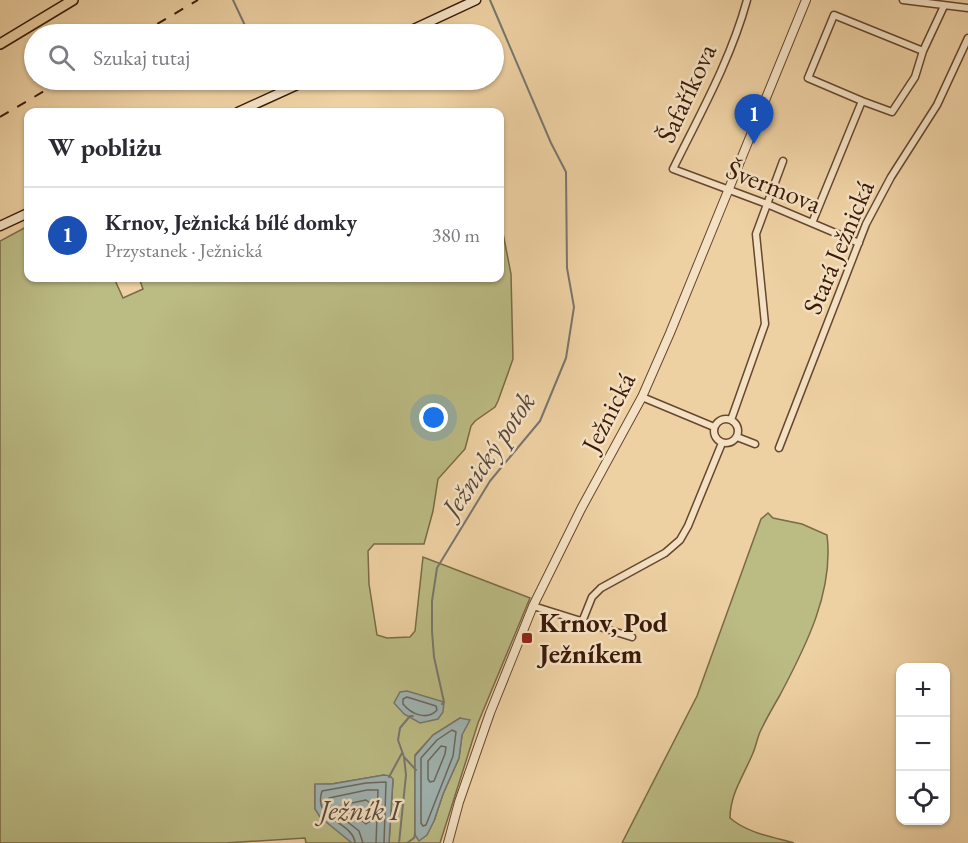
<!DOCTYPE html>
<html lang="pl">
<head>
<meta charset="utf-8">
<style>
	body { margin:0; font-family:"EB Garamond",serif; background:#f7f7f7; color:#2b2b33 }
	.controls { position:absolute; right:18px; bottom:18px; display:grid; overflow:hidden; border-radius:12px; box-shadow:0 2px 4px #0004 }
	.controls button { width:54px; height:54px; display:grid; place-items:center; padding:0; border:0; border-bottom:2px solid #e1e1e2; background:#fff; color:#2b2b33; font:30px sans-serif }
	.you { position:absolute; left:434px; top:418px; width:21px; height:21px; margin:-15px; border:4px solid #fff; border-radius:50%; background:#1a73e8; box-shadow:0 0 0 9px #1a73e833 }
	.badge { display:grid; place-items:center; width:39px; height:39px; border-radius:50%; background:#8f2418; color:#fff; font-size:20px; font-weight:700 }
	.pin { position:absolute; translate:-50% -50px; filter:drop-shadow(0 2px 3px #0008) }
	.pin::after { content:''; position:absolute; top:32px; width:21px; height:18px; background:inherit; clip-path:polygon(0 0,100% 0,50% 100%) }
	.list { margin:0; padding:0; list-style:none }
	h2 { display:flex; justify-content:space-between; align-items:center; height:78px; margin:0; padding:0 24px; font-size:26px }
	h2 small { font-size:20px; font-weight:400; color:#7c7c81 }
	.list li { display:grid; grid-template-columns:39px 1fr auto; gap:18px; align-items:center; box-sizing:border-box; height:96px; padding:0 24px; border-top:2px solid #e1e1e2 }
	.list b { display:block; font-size:22px; white-space:nowrap }
	.list p { margin:0; font-size:20px; white-space:nowrap; color:#7c7c81 }
	.list em { font-size:20px; font-style:normal; color:#7c7c81 }
	.icon { flex:none; width:33px; height:33px; fill:none; stroke:currentColor; stroke-width:2; stroke-linecap:round; stroke-linejoin:round }
	.map { position:relative; flex:none; width:968px; height:843px; overflow:hidden }
	.search { position:absolute; background:#fff; box-shadow:0 2px 4px #0004; left:24px; top:24px; width:480px; height:66px; display:flex; align-items:center; gap:15px; box-sizing:border-box; padding:0 21px; border-radius:33px; color:#7c7c81; font-size:22px }
	.panel { position:absolute; background:#fff; box-shadow:0 2px 4px #0004; left:24px; top:108px; width:480px; height:174px; border-radius:12px }
	.map>svg:first-child { display:block }
</style>
</head>
<body>
<div class="map">
<svg width="968" height="843" viewBox="0 0 968 843">
	<rect width="100%" height="100%" fill="#eed1a3"/>
	<filter id="stains"><feTurbulence type="fractalNoise" baseFrequency=".00333" numOctaves="4"/><feColorMatrix values="0 0 0 0 .2 0 0 0 0 .09 0 0 0 0 .02 0 0 0 .5 -.17"/></filter>
	<radialGradient id="worn" r=".72"><stop offset=".6" stop-color="#630" stop-opacity="0"/><stop offset="1" stop-color="#630" stop-opacity=".3"/></radialGradient>
	<!-- green -->
	<path fill="#bbbb84" stroke="#7a6a46" stroke-width="1.5" fill-rule="evenodd" d="M500 218 511 274 513 359 498 401 495 407 475 421 471 426 465 449 438 479 433 511 424 544H374L368 551 369 584 377 635 387 638 410 637 415 631 423 557 530 598 478 723 440 843H389L393 780 384 775 332 784 315 785V809L352 843H306L305 838 225 843H0V241L28 226V278H114L123 298 143 289 139 278H500ZM460 718 462 735 459 758 443 794 434 821 415 835V755L433 735Z
		M768 513 773 518 802 524 827 535C834 591 806 646 780 695 773 707 766 719 760 732 757 739 756 746 753 753 744 775 730 794 730 818 747 833 773 837 794 843H622L697 696 761 519Z"/>
	<!-- water -->
	<path fill="#9fb4b2" stroke="#77766e" stroke-width="1.5" d="M407 691 444 702 443 712 438 719 420 723 404 714 394 703 400 692Z
		M460 718 470 720 462 735 459 758 443 794 434 821 427 835 419 841 415 835V756L433 735Z
		M384 775 390 776 393 779 389 843H352L320 817 315 809V784H332Z"/>
	<g fill="none" stroke-linecap="round" stroke-linejoin="round">
		<!-- shore -->
		<path stroke="#6c665d" stroke-width="1.5" d="M407 697 436 706 437 710C427 721 411 714 403 704V699Z
			M452 730 456 732 453 756 426 825 423 826 421 823V758L437 740Z
			M441 746 446 747 445 754 434 781 430 782 428 779V761Z
			M366 800 370 803 369 822 366 824 345 807 347 804Z
			M355 843C353 821 312 821 322 791L366 783 386 782 384 843
			M363 843 359 831 330 808 328 804 329 798 367 790H378L376 843"/>
		<!-- stream -->
		<path stroke="#77766e" stroke-width="2" d="M233 0 249 34
			M266 80 268 86
			M442 704 444 702 434 657 432 631V601L437 568 490 481 540 421 566 358 574 307 567 268 566 172 551 143 490 0
			M404 757 416 770
			M389 777 402 753
			M399 843 406 775 404 757 398 740 400 728 410 716H413
			M407 843 414 838 415 834"/>
		<defs>
			<path id="minor" d="M747 0C731 59 700 114 673 169L767 204 859 243
				M903 0 968 8
				M923 51 944 6
				M812 223 862 101 808 78 834 15 923 51 915 77 892 112 862 101
				M642 397 714 427
				M714 431a12 12 0 1 1 24 0a12 12 0 1 1-24 0Z
				M731 420 765 324 756 234 783 161
				M737 437 755 444
				M779 448 866 224 891 177 937 105 968 38
				M533 606 632 637
				M582 622 592 597 601 588 665 553 680 540 688 526 722 443"/>
			<path id="tertiary" d="M448 843 459 802 490 713 533 606 581 509 642 397 670 333 806 0"/>
			<path id="secondary" d="M403 34 476 0
				M238 112 308 80
				M0 226 28 213"/>
			<path id="primary" d="M0 44 73 0"/>
		</defs>
		<!-- minor casing -->
		<use href="#minor" stroke="#67472f" stroke-width="9"/>
		<!-- tertiary casing -->
		<use href="#tertiary" stroke="#67472f" stroke-width="10"/>
		<!-- secondary casing -->
		<use href="#secondary" stroke="#3a1908" stroke-width="11"/>
		<!-- primary casing -->
		<use href="#primary" stroke="#3a1908" stroke-width="12"/>
		<!-- minor -->
		<use href="#minor" stroke="#f4e1c3" stroke-width="6"/>
		<!-- tertiary -->
		<use href="#tertiary" stroke="#f4e1c3" stroke-width="8"/>
		<!-- secondary -->
		<use href="#secondary" stroke="#f4e1c3" stroke-width="8"/>
		<!-- primary -->
		<use href="#primary" stroke="#eed1a3" stroke-width="9"/>
		<!-- rail -->
		<path stroke="#3a1908" stroke-width="2" stroke-dasharray="10 10" stroke-linecap="butt" d="M140 34 198 0
			M0 117 63 80"/>
	</g>
	<!-- markers -->
	<rect fill="#8f2418" stroke="#f4e1c3" stroke-width="2" x="521" y="632" width="12" height="12" rx="3"/>
	<g text-anchor="middle" dominant-baseline="central" stroke-width="5" stroke-linejoin="round" paint-order="stroke">
		<!-- street labels -->
		<g font-size="27" fill="#3a1908" stroke="#f4e1c3">
			<text transform="translate(686 93) rotate(-65)">Šafaříkova</text>
			<text transform="translate(774 186) rotate(22)">Švermova</text>
			<text transform="translate(838 247) rotate(-67)">Stará Ježnická</text>
			<text transform="translate(608 412) rotate(-63)">Ježnická</text>
		</g>
		<!-- poi labels -->
		<g font-size="27" font-weight="bold" fill="#3a1908" stroke="#f4e1c3" text-anchor="start">
			<text x="539" y="622">Krnov, Pod<tspan x="539" dy="31">Ježníkem</tspan></text>
		</g>
		<!-- water labels -->
		<g font-size="28" font-style="italic" fill="#58483b" stroke="#f4e1c3">
			<text transform="translate(488 454) rotate(-56)">Ježnický potok</text>
			<text x="360" y="810">Ježník I</text>
		</g>
	</g>
	<rect width="100%" height="100%" filter="url(#stains)"/>
	<rect width="100%" height="100%" fill="url(#worn)"/>
</svg>
<div class="controls">
<button>+</button>
<button>−</button>
<button><svg class="icon" aria-label="locate" viewBox="0 0 24 24"><circle cx="12" cy="12" r="6"/><path d="M12 2v4M12 18v4M2 12h4M18 12h4"/></svg></button>
</div>
<div class="you"></div>
<div class="pin badge" style="left:754px;top:144px;background:#1a4fb4">1</div>
<div class="search"><svg class="icon" aria-label="search" viewBox="0 0 24 24"><circle cx="10" cy="10" r="6"/><path d="M15 15l6 6"/></svg>Szukaj tutaj</div>
<section class="panel">
<h2>W pobliżu<small></small></h2>
<ul class="list">
<li><span class="badge" style="background:#1a4fb4">1</span><div><b>Krnov, Ježnická bílé domky</b><p>Przystanek · Ježnická</p></div><em>380 m</em></li>
</ul>
</section>
</div>
</body>
</html>
